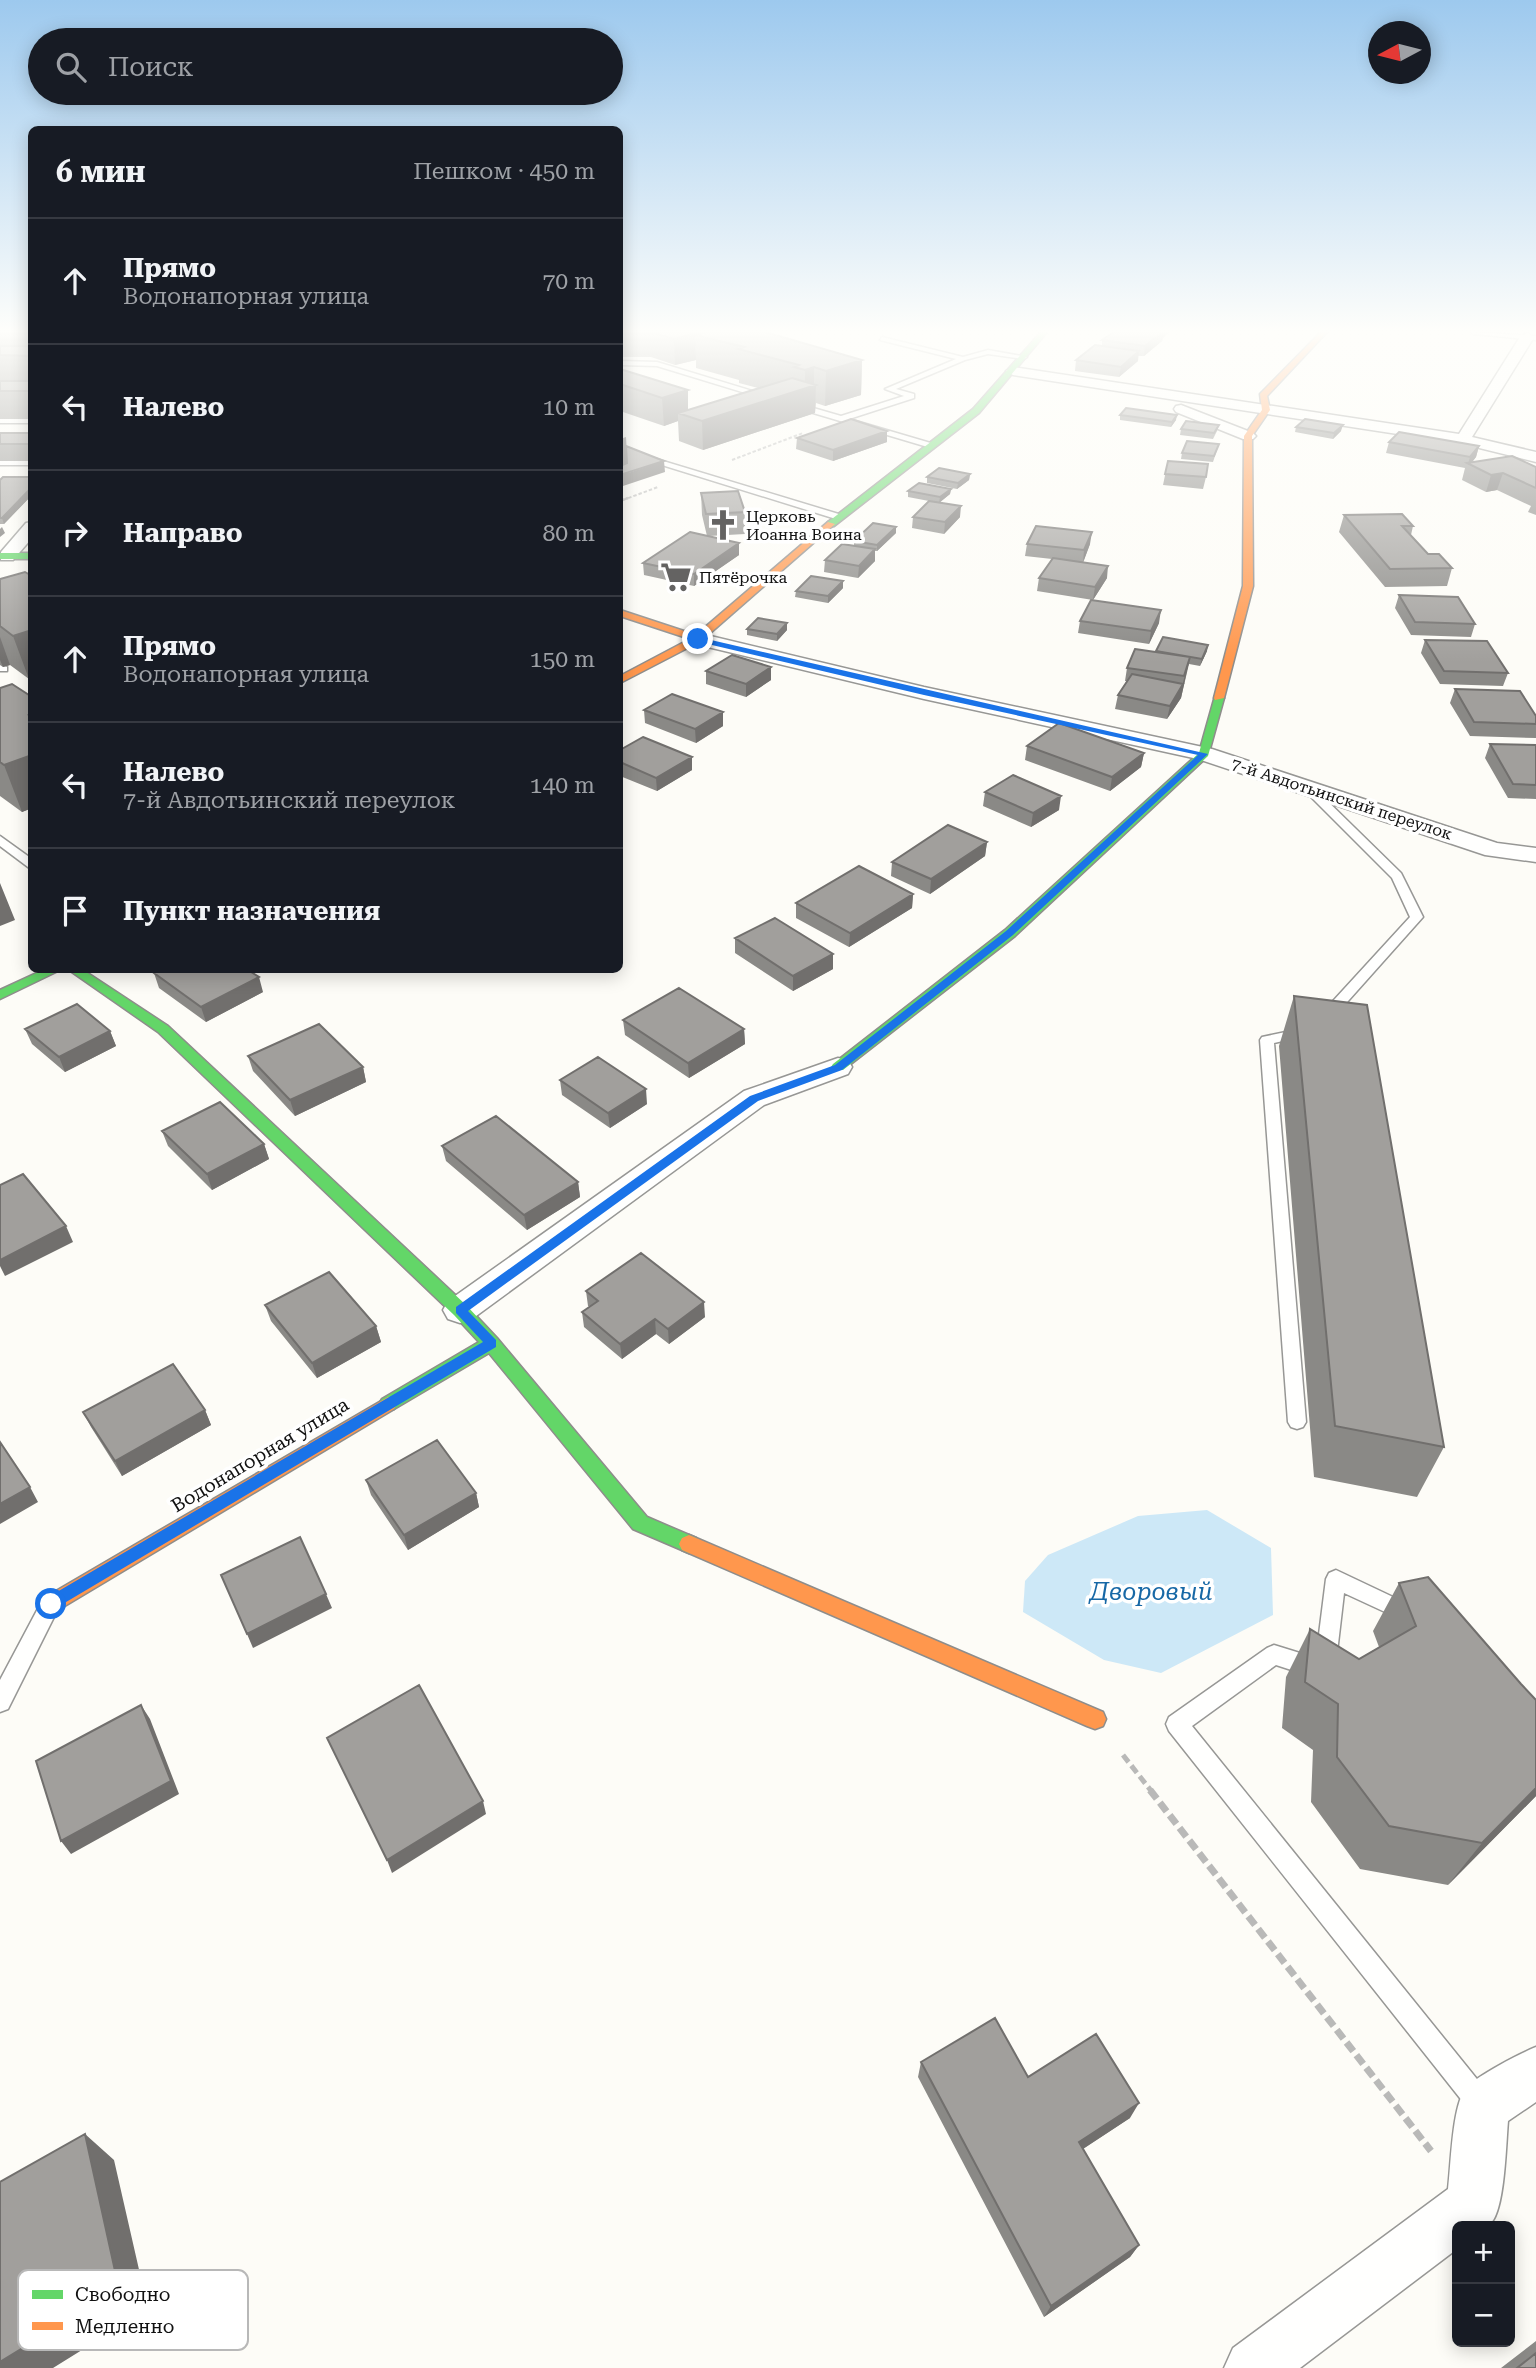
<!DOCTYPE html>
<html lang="ru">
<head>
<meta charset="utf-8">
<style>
	body { margin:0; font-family:"Roboto Serif",serif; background:#242831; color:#f1f3f6 }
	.controls { position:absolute; right:21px; bottom:21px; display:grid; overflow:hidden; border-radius:10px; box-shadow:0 4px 18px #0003 }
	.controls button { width:63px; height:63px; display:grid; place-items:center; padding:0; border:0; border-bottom:2px solid #363941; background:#171b24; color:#f1f3f6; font:35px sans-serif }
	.compass { position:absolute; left:1368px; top:21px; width:63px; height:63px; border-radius:50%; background:#171b24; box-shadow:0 4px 18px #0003; rotate:263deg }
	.stop { position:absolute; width:21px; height:21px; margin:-16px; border:5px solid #1a73e8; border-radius:50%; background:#fff }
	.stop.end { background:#1a73e8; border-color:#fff; box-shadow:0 2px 7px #0008 }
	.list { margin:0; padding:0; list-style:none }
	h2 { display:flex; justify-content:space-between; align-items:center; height:91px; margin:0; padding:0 28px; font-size:30px }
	h2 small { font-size:23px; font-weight:400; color:#9ea1a6 }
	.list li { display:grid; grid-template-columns:46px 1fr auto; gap:21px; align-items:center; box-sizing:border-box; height:126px; padding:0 28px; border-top:2px solid #363941 }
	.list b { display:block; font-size:26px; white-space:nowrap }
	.list p { margin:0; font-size:23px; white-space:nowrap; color:#9ea1a6 }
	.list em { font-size:23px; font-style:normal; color:#9ea1a6 }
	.icon { flex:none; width:38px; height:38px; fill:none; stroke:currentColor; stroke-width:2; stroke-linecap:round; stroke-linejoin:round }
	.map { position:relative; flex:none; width:1536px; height:2368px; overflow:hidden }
	.search { position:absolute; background:#171b24; box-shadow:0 4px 18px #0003; left:28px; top:28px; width:595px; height:77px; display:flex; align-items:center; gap:18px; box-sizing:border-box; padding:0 24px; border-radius:38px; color:#9ea1a6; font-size:26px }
	.panel { position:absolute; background:#171b24; box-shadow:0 4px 18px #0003; left:28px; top:126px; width:595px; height:847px; border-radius:10px }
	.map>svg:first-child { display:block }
</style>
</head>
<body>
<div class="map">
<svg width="1536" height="2368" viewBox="0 0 1536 2368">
	<rect width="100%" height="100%" fill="#fdfcf7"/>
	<!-- water -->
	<path fill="#cde8f7" d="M1207 1510 1271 1548 1273 1615 1161 1673 1104 1660 1023 1612 1025 1581 1048 1555 1138 1516Z"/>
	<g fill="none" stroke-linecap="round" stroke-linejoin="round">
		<defs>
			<path id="lane" d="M1471 332 1536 336V340L1474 334Z
				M882 337 963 357 988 350 1027 357 1024 359 988 354 965 360 896 389 914 394V398L849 419 934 444 931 448 793 407 796 403 841 416 904 396 885 389 956 359 880 340Z
				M620 361 657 362 772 397 765 399 657 366 620 365Z
				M0 419H32V423H0Z
				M620 448 842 515 843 517 836 519 620 452Z
				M0 461H32V465H0Z
				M0 664 7 667V671H0Z
				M1306 783 1310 784 1401 873 1423 917 1332 1019 1327 1020 1320 1016 1322 1013 1410 917 1392 878 1300 786Z
				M0 836 32 859V870L0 846Z
				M1300 1029 1307 1033 1305 1036 1274 1043 1306 1422 1303 1427 1297 1429 1291 1427 1288 1422 1260 1040 1262 1037Z
				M1336 1570 1412 1606 1415 1612 1412 1618 1405 1621 1398 1618 1344 1593 1336 1661 1333 1668 1322 1669 1320 1674 1313 1677 1276 1665 1192 1726 1489 2094 1493 2103 1489 2112 1480 2116 1471 2112 1169 1731 1166 1724 1169 1717 1267 1648 1274 1645 1316 1658 1326 1579 1329 1573Z
				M50 1596 57 1599 60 1605 8 1709 0 1712V1680L43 1599Z"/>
			<path id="street" d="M1527 333 1534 337 1472 437 1536 452V462L1463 444 1013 375 1006 371 1013 367 1459 434 1520 337Z
				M1181 405 1253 433 1256 436 1253 439H1243L1176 412 1174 409 1176 406Z
				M32 522V538L13 560H1V552L26 523Z
				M698 633 924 687 1212 749 1497 843 1536 848V862L1485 855 1198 759 924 699 691 643 688 639 691 635Z
				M838 1058 848 1060 852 1067 848 1074 764 1105 472 1319 460 1323 448 1319 443 1310 448 1301 744 1091Z
				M1536 2047V2102L1508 2121C1506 2142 1505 2212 1490 2224 1484 2229 1466 2226 1457 2226V2249L1300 2368H1224L1233 2348 1448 2189C1451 2166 1452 2105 1466 2088 1478 2075 1519 2054 1536 2047Z"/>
			<path id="fast" d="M1041 332H1047L979 413 834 526H828V522L973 409Z
				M0 553H32V559H0Z
				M1215 696 1224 698 1208 756 1015 936 843 1070H833L831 1067 833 1064 1005 930 1199 753Z
				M43 970H60L0 999V990Z
				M69 970H83L168 1026 466 1305 497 1338 647 1517 696 1538 699 1544 696 1550 689 1553 633 1529 489 1353 394 1409 388 1411 382 1409 379 1404 382 1399 479 1342 454 1315 158 1032Z"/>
			<path id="slow" d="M1321 332H1327L1267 396 1270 410 1252 436 1253 586 1224 698 1215 700 1214 698 1243 586 1244 436 1262 410 1260 394Z
				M828 522 835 524 701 641 620 683V676L690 639 620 616V610L696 635Z
				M388 1397 394 1399 397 1404 394 1409 58 1610 51 1613 44 1610 41 1604 44 1598Z
				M689 1535 1103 1712 1106 1719 1103 1726 1095 1729 1087 1726 682 1550 679 1544 682 1538Z"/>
		</defs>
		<!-- lane casing -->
		<use href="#lane" stroke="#979795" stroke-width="3"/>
		<!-- street casing -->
		<use href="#street" stroke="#979795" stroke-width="3"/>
		<!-- fast casing -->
		<use href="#fast" stroke="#8e8d8b" stroke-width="3"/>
		<!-- slow casing -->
		<use href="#slow" stroke="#8e8d8b" stroke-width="3"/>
		<!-- path-far3 -->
		<path stroke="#b9b9b8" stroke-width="2" stroke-dasharray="3.5 2" stroke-linecap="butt" d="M732 460 803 433
			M623 500 658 487"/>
		<!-- path-far2 -->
		<path stroke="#b9b9b8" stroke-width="2.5" stroke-dasharray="4.5 2" stroke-linecap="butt" d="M620 501 628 498"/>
		<!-- path-far1 -->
		<path stroke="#b9b9b8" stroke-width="5" stroke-dasharray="9 4.5" stroke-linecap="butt" d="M1123 1755 1152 1792"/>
		<!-- path -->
		<path stroke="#b9b9b8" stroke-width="7" stroke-dasharray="11 5" stroke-linecap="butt" d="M1150 1790 1431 2151"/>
		<!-- lane -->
		<use href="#lane" fill="#fffffe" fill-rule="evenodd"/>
		<!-- street -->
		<use href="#street" fill="#fffffe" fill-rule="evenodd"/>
		<!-- fast -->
		<use href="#fast" fill="#63d668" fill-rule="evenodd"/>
		<!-- slow -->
		<use href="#slow" fill="#ff974d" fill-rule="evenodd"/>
	</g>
	<!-- wall -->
	<path fill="#8a8986" d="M0 332H32V419H0Z
		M620 332H698L700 333 862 360 861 395 825 406 816 403 815 413 703 450 679 441 678 421 664 426 620 411V369L688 410 758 388 739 383V380L696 368V360L675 365 651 357H620Z
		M1114 332H1169L1163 338 1162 341 1144 356H1138V361L1119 377 1075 371 1076 360 1102 345V340Z
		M1120 415 1176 420 1171 427 1120 420Z
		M1219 425 1217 431 1213 439 1180 435 1181 429Z
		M1296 427 1341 431 1333 439 1295 432Z
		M887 431V442L833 461 796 449 797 438Z
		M0 433H32V461H0Z
		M1389 442 1479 446 1476 457 1471 463 1536 467V515L1528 512 1531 506 1497 490 1486 492 1462 480 1465 468 1386 453Z
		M1219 444 1213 462 1181 459 1182 453Z
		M1168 461 1206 477 1203 489 1163 485Z
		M970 474 969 480 957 489 927 483V477Z
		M32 477V495L4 524H0V480Z
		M951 489 950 494 940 502 960 517 944 534 912 528 913 517 929 501 908 497V491Z
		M701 493 745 512V534L709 536 739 543V555L694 586 644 575 643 563 707 536 702 515Z
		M1344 515 1413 526 1411 535 1428 554 1452 568 1447 586 1385 587 1339 532Z
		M896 533 877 551H875V561L858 578 824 572 825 560 854 546V541Z
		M1027 544H1090L1083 562 1107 578 1093 600 1037 591 1039 578 1052 559 1025 556Z
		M32 576V679H29L10 665 3 667 0 665V579Z
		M843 581V588L828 603 795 597 796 591Z
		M1399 595 1475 624 1471 637 1411 635 1395 608Z
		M1080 621 1159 623 1149 644 1078 633Z
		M747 629 787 630 777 641 747 635Z
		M1425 640 1508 673 1503 686 1440 684 1421 653Z
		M1207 651 1200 666 1189 664 1181 698 1167 719 1115 709 1118 695 1127 681H1125L1127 668 1156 652Z
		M771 667V680L746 697 706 684V671Z
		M0 688 32 697V808L22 812 0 796Z
		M1455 689 1536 716V738L1470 736 1450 703Z
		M644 710 723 712V726L696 743 645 723Z
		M1490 744 1536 745V799L1508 798 1485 758Z
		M1027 746 1144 753 1141 767 1110 791 1025 760Z
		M620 750 692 757V770L657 791 620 776Z
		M985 792 1059 810 1031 827 983 806Z
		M987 842 985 856 930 894 891 876 892 862Z
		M913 894 912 908 849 947 796 918V903Z
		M735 938 833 954V969L793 991 735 953Z
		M154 973 263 992 206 1022 159 988Z
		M1294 996 1444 1447 1417 1497 1314 1477 1279 1046Z
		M623 1020 744 1029 745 1044 689 1078 625 1035Z
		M25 1029 110 1031 116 1046 65 1072 32 1044Z
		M248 1056 363 1067 366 1082 295 1116 253 1071Z
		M560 1080 647 1104 610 1128 562 1095Z
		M162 1131 264 1144 269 1159 212 1190 168 1146Z
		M442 1146 578 1182 580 1197 527 1230 446 1161Z
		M586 1291 705 1317 669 1344 656 1334 622 1359 584 1327 582 1312 590 1307 588 1306Z
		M265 1305 376 1326 381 1342 317 1378 271 1321Z
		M205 1410 211 1425 122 1476 91 1427 83 1412Z
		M366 1480 476 1493 479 1507 408 1550 371 1495Z
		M1399 1583 1536 1796 1448 1885 1360 1869 1311 1802 1313 1750 1282 1728 1286 1677 1310 1629 1359 1659 1379 1647 1373 1631Z
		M921 2062 1028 2077 1130 2118 1083 2149 1139 2245 1130 2257 1044 2317 918 2077Z
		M1536 2341V2368H1501Z"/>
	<!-- shaded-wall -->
	<path fill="#716f6d" d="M700 332 695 335 696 360 675 365 674 339Z
		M1163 332H1169L1163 338 1162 341 1144 356 1145 346Z
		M1139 351 1138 361 1119 377 1121 367Z
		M862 360 861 395 825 406 826 371Z
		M814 367V386L816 385 815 413 703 450 702 421 805 389V370Z
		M688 390V416L678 413V421L664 426 662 398Z
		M1177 415 1176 420 1171 427 1172 422Z
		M1343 425 1341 431 1333 439 1334 433Z
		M887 431V442L833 461V450Z
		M626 437 628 473 664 461 665 472 620 487V439Z
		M1479 446 1476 457 1470 465 1468 464 1470 457Z
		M1503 473 1497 490 1486 492 1491 475Z
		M970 474 969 480 957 489 958 483Z
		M32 487V495L4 524 2 518Z
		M951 489 950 494 939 503 940 497Z
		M961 506 960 517 944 534 945 522Z
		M2 527 5 533 0 537V529Z
		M896 527V533L877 551V545Z
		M1092 532 1090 544 1083 563 1084 550Z
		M739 543V555L694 586V574Z
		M875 549V561L858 578 859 566Z
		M1108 566 1107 578 1093 600 1095 587Z
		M843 581V588L828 603V596Z
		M1161 610 1159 623 1149 644 1151 631Z
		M787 623V630L777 641V634Z
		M32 630V679H29L13 636Z
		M0 637 10 665 3 667 0 660Z
		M1208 645 1207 651 1200 666 1202 659Z
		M1190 657 1181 698 1167 719 1170 706 1182 686Z
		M771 667V680L746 697V684Z
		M723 712V726L696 743 695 729Z
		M1144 753 1141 767 1110 791 1112 777Z
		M32 755V808L22 812 4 765Z
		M692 757V770L657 791 656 778Z
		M1061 796 1059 810 1031 827 1033 813Z
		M987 842 985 856 930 894 931 879Z
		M0 883 15 920 0 926Z
		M913 894 912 908 849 947 850 933Z
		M833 954V969L793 991V976Z
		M259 977 263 992 206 1022 201 1007Z
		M744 1029 745 1044 689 1078 688 1063Z
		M110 1031 116 1046 65 1072 59 1057Z
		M363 1067 366 1082 295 1116 290 1100Z
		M646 1089 647 1104 610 1128 608 1113Z
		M264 1144 269 1159 212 1190 207 1174Z
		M578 1182 580 1197 527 1230 524 1215Z
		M66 1226 73 1242 5 1276 0 1266V1260Z
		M704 1302 705 1317 669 1344 668 1329Z
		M655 1319 656 1334 622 1359 620 1344Z
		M376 1326 381 1342 317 1378 312 1363Z
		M205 1410 211 1425 122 1476 115 1461Z
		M30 1487 38 1502 0 1524V1504Z
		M476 1493 479 1507 408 1550 404 1535Z
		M326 1594 332 1608 253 1648 247 1634Z
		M141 1705 150 1719 179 1794 71 1854 61 1841Z
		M1536 1788V1796L1448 1885 1482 1843Z
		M483 1801 486 1814 392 1873 387 1860Z
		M1139 2103 1130 2118 1072 2156 1079 2142Z
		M85 2134 114 2160 148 2309 53 2368H0V2362Z
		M1139 2245 1130 2257 1044 2317 1051 2306Z"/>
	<!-- building -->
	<path fill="#a19f9c" stroke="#716f6d" stroke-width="2" d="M650 332H700L674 339Z
		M706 332H765L862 360 826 371 814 367 805 370 794 367 799 365 738 349 744 347 695 335Z
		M1114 332H1163L1145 346 1102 340Z
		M1095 345 1139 351 1121 367 1076 360Z
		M0 346H32V356L0 355Z
		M620 369 688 390 662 398 620 384Z
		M792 378 816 385 702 421 678 413Z
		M0 381H32V391H0Z
		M1126 408 1177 415 1172 422 1120 415Z
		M851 419 887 431 833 450 797 438Z
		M1305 419 1343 425 1334 433 1296 427Z
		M1186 421 1219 425 1214 433 1181 429Z
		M1399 432 1479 446 1470 457 1389 442Z
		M0 433H32V444H0Z
		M1187 441 1219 444 1214 456 1182 453Z
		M626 446 664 461 620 475V466L627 463Z
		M1512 456 1536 467V488L1503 473 1491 475 1467 463Z
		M1168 461 1208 464 1206 477 1165 474Z
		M939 468 970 474 958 483 927 477Z
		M3 477H32V487L2 518H0V480Z
		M919 483 951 489 940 497 908 491Z
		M738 491 745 512 706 514 701 493Z
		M929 501 961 506 945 522 913 517Z
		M1402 514 1413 526H1402L1428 554H1439L1452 568 1390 569 1344 515Z
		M873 523 896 527 877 545 854 541Z
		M1036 526 1092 532 1084 550 1027 544Z
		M690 532 739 543 694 574 643 563Z
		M842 544 875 549 859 566 825 560Z
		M1053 558 1108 566 1095 587 1039 578Z
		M25 572 32 576V630L13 636 0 626V579Z
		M811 576 843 581 828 596 796 591Z
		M1399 595 1458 597 1475 624 1415 622Z
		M1091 600 1161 610 1151 631 1080 621Z
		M758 618 787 623 777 634 747 629Z
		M1163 637 1208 645 1202 659 1156 651Z
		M1425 640 1487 641 1508 673 1444 671Z
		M1135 649 1190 657 1184 676 1127 668Z
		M732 655 771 667 746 684 706 671Z
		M1132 674 1183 684 1170 706 1118 695Z
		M12 684 32 697V714L29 715 32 717V755L4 765 0 762V688Z
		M1455 689 1520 691 1536 716V724L1474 722Z
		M672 694 723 712 695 729 644 710Z
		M1059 723 1144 753 1112 777 1027 746Z
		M643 737 692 757 656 778 620 762V750Z
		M1490 744 1536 745V785L1513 784Z
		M1013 775 1061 796 1033 813 985 792Z
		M948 825 987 842 931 879 892 862Z
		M859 866 913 894 850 933 796 903Z
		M775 918 833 954 793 976 735 938Z
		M161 970H248L259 977 201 1007 154 973Z
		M679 988 744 1029 688 1063 623 1020Z
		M1294 996 1367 1005 1444 1447 1335 1426Z
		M77 1004 110 1031 59 1057 25 1029Z
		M319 1024 363 1067 290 1100 248 1056Z
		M598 1057 646 1089 608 1113 560 1080Z
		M220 1102 264 1144 207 1174 162 1131Z
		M496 1116 578 1182 524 1215 442 1146Z
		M23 1174 66 1226 0 1260V1185Z
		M641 1253 704 1302 668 1329 655 1319 620 1344 582 1312 598 1301 586 1291Z
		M329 1272 376 1326 312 1363 265 1305Z
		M173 1364 205 1410 115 1461 83 1412Z
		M437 1440 476 1493 404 1535 366 1480Z
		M0 1442 30 1487 0 1504Z
		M300 1537 326 1594 247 1634 221 1575Z
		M1428 1577 1521 1684 1536 1700V1788L1482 1843 1389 1826 1337 1757 1338 1704 1305 1682 1310 1629 1359 1659 1416 1626 1399 1583Z
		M419 1685 483 1801 387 1860 327 1738Z
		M141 1705 171 1781 61 1841 36 1761Z
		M995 2018 1028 2077 1096 2034 1139 2103 1079 2142 1139 2245 1051 2306 921 2062Z
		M85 2134 119 2289 0 2362V2182Z
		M1536 2353V2368H1517Z"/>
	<!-- sky -->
	<linearGradient id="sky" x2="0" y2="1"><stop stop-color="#9dc9ee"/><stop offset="0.5" stop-color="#fefefb"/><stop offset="1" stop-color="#fefefb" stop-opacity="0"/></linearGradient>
	<rect width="1536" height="663" fill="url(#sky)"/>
	<!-- route -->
	<path fill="#1a73e8" d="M698 637 1208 754 1013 935 842 1070 758 1101 468 1311 496 1340V1347L56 1608H45L43 1604 45 1599 483 1342 456 1313V1307L750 1096 835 1065 1006 931 1198 755 924 695 695 641Z"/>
	<!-- icons -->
	<defs>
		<symbol id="church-bare" viewBox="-9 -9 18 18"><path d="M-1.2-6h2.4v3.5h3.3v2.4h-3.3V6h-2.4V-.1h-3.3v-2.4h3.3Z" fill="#646362" stroke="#fff" stroke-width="2.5" paint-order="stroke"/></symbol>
		<symbol id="supermarket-bare" viewBox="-9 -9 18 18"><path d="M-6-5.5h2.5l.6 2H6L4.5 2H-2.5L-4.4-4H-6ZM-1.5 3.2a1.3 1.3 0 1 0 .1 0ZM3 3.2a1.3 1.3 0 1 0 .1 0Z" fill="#646362" stroke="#fff" stroke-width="2.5" paint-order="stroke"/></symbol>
	</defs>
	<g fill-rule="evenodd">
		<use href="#church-bare" x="701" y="503" width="44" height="44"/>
		<use href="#supermarket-bare" x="654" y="555" width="44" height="44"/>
	</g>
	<g text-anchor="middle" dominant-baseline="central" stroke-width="7" stroke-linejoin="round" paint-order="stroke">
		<!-- far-poi labels -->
		<g font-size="16" fill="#111" stroke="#fff" text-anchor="start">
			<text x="746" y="516">Церковь<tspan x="746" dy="18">Иоанна Воина</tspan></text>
			<text x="699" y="577">Пятёрочка</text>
		</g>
		<!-- far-street labels -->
		<g font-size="16" fill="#111" stroke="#fff">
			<text transform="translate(1342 799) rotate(18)">7-й Авдотьинский переулок</text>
		</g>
		<!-- street labels -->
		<g font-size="19" fill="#111" stroke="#fff">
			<text transform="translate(260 1455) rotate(-31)">Водонапорная улица</text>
		</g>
		<!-- near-water labels -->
		<g font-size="24" font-style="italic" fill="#1768a6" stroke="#fff">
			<text x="1151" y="1592">Дворовый</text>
		</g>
	</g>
	<!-- legend -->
	<rect x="18" y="2270" width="230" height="80" rx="10" fill="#fff" stroke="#b8b8b8" stroke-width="2"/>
	<rect x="32" y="2290" width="31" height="9" fill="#63d668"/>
	<rect x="32" y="2322" width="31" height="8" fill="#ff974d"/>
	<g font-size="19" fill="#111">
		<text x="75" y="2301">Свободно</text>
		<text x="75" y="2333">Медленно</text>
	</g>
</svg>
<div class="controls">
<button>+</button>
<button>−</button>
</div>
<svg class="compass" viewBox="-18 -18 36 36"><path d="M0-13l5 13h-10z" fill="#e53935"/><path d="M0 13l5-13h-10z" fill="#9ea1a6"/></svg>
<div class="stop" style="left:51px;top:1604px"></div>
<div class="stop end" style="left:698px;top:639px"></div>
<div class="search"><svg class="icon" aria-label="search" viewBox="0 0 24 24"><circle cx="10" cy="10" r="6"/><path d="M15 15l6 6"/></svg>Поиск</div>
<section class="panel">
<h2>6 мин<small>Пешком · 450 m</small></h2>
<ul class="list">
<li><svg class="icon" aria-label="ahead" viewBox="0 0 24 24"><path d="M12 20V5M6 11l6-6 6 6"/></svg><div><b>Прямо</b><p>Водонапорная улица</p></div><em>70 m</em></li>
<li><svg class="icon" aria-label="left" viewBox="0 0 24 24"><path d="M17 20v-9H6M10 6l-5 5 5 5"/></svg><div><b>Налево</b></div><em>10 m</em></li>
<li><svg class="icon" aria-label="right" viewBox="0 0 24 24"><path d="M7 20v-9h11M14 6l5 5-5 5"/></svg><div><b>Направо</b></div><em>80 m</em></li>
<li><svg class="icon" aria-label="ahead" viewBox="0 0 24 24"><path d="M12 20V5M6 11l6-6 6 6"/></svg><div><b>Прямо</b><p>Водонапорная улица</p></div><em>150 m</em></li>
<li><svg class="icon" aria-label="left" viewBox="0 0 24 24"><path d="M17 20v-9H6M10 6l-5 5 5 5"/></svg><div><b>Налево</b><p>7-й Авдотьинский переулок</p></div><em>140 m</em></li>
<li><svg class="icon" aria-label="arrive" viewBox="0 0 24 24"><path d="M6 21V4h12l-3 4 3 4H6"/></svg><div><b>Пункт назначения</b></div></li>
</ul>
</section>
</div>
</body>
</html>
